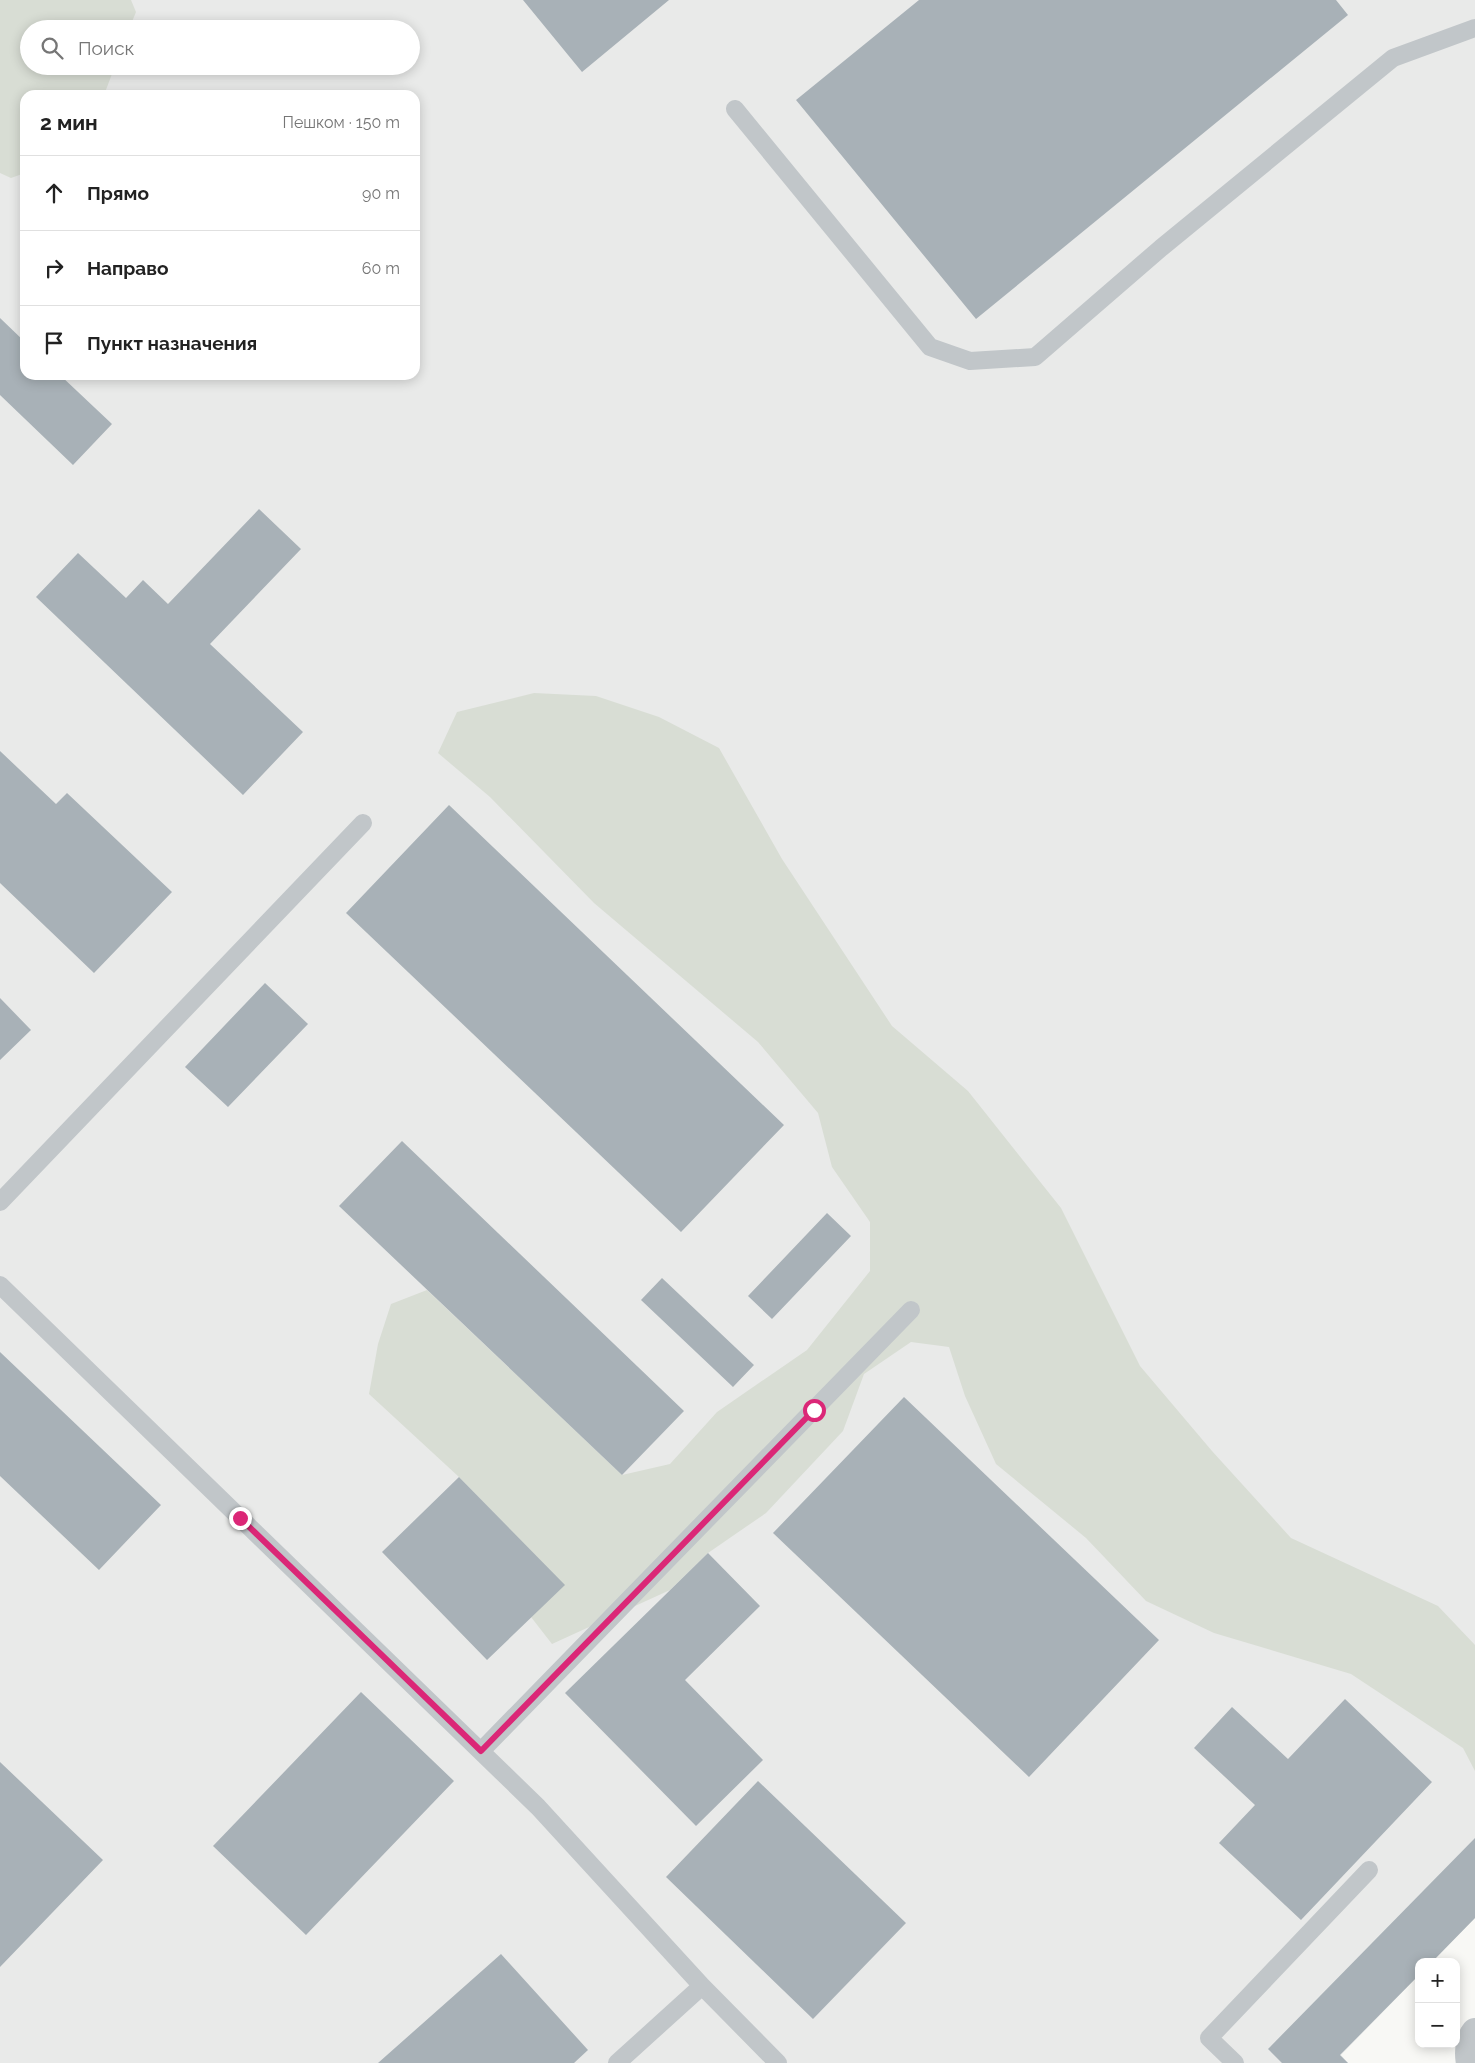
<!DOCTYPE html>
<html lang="ru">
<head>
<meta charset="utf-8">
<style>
	body { margin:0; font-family:Raleway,sans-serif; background:#f2f2f2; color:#222 }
	.controls { position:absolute; right:15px; bottom:15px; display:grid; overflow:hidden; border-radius:10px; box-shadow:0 2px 12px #0003 }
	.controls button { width:45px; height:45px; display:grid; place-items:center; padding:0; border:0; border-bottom:1px solid #e0e0e0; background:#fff; color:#222; font:25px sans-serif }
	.stop { position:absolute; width:15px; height:15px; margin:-11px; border:4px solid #db2777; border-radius:50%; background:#fff }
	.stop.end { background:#db2777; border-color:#fff; box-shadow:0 1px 5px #0008 }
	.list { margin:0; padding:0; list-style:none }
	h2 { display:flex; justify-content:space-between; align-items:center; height:65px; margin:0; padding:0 20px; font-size:21px }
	h2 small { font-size:16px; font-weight:400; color:#767676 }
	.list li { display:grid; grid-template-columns:32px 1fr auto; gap:15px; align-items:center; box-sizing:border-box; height:75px; padding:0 20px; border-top:1px solid #e0e0e0 }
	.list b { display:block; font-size:19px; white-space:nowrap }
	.list em { font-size:16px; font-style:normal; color:#767676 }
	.icon { flex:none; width:28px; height:28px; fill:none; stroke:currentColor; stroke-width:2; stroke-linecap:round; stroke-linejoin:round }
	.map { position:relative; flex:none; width:1475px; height:2063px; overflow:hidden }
	.search { position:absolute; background:#fff; box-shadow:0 2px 12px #0003; left:20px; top:20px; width:400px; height:55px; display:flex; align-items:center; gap:12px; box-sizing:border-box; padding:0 18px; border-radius:28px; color:#767676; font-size:19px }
	.panel { position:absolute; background:#fff; box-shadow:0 2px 12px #0003; left:20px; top:90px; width:400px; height:290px; border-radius:15px }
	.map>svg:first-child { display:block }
</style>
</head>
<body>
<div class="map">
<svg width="1475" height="2063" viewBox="0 0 1475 2063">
	<rect width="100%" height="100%" fill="#f8f8f5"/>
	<!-- built -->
	<path fill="#e9eae9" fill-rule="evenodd" d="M0 0H1475V1918L1432 1962H1419V1975L1341 2055 1348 2063H0ZM29 29H411V66H29ZM25 95H415V375H25Z"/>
	<!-- green -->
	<path fill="#d8ddd4" d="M0 0H131L136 12 129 29H29V66H115L104 95H25V173L11 178 0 173Z
		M534 693 596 696 659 717 719 748 782 859 892 1026 968 1091 1061 1208 1140 1366 1212 1451 1291 1538 1438 1606 1475 1645V1771L1463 1748 1351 1674 1214 1633 1146 1601 1086 1538 996 1464 965 1396 949 1347 911 1342 864 1374 843 1431 766 1513 708 1553 670 1590 552 1644 531 1617 564 1585 459 1477 369 1394 378 1344 391 1304 427 1290 622 1475 670 1464 717 1412 807 1350 870 1271V1222L832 1167 818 1113 758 1042 594 903 490 797 438 753 457 712Z"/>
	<!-- building -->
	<path fill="#a8b1b7" d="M523 0H669L582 72Z
		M919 0H1336L1348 15 976 319 796 100Z
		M0 318 25 342V375H60L112 424 73 465 0 395Z
		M259 509 301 549 210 644 303 732 243 795 36 597 78 553 126 598 143 580 168 604Z
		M0 751 56 804 67 793 172 892 94 973 0 883Z
		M449 805 784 1125 681 1232 346 913Z
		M265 983 308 1024 228 1107 185 1067Z
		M0 998 31 1030 0 1060Z
		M402 1141 684 1411 622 1475 339 1206Z
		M827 1213 851 1236 772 1319 748 1296Z
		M662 1278 754 1365 733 1387 641 1300Z
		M0 1352 161 1505 99 1570 0 1476Z
		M904 1397 1159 1640 1029 1777 773 1533Z
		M459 1477 565 1585 487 1660 382 1552Z
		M708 1553 760 1606 685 1680 763 1760 696 1826 565 1693Z
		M361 1692 454 1781 306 1935 213 1846Z
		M1345 1699 1432 1782 1301 1920 1219 1843 1255 1805 1194 1748 1232 1707 1288 1759Z
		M0 1762 103 1860 0 1967Z
		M758 1781 906 1923 813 2019 666 1877Z
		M1475 1838V1918L1432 1962H1419V1975L1340 2055 1348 2063H1282L1268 2049Z
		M501 1954 588 2050 574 2063H378Z"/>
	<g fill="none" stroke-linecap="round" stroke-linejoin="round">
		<!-- lane -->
		<path stroke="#c1c6c9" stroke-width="18" d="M735 109 930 347 970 361 1035 357 1161 248 1393 58 1475 28
			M0 1202 363 823
			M0 1285 538 1807 702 1986 778 2063
			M481 1751 911 1310
			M617 2063 702 1986
			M1235 2063 1209 2038 1369 1870"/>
		<!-- street -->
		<path stroke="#c1c6c9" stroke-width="28" d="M1470 2063C1468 2054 1469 2039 1475 2032"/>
	</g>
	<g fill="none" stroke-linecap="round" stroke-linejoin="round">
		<!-- route -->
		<path stroke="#db2777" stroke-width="6" d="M240 1518 481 1751 814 1410"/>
	</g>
</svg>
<div class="controls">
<button>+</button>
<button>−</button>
</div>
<div class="stop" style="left:814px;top:1410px"></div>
<div class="stop end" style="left:240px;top:1518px"></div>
<div class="search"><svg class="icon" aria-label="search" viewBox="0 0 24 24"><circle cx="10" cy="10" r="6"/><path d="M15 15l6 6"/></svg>Поиск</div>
<section class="panel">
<h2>2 мин<small>Пешком · 150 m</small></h2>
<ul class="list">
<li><svg class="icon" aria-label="ahead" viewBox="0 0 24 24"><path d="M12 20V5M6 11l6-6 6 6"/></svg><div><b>Прямо</b></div><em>90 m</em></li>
<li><svg class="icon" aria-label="right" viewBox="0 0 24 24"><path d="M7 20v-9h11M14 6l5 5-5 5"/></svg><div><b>Направо</b></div><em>60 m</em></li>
<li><svg class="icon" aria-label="arrive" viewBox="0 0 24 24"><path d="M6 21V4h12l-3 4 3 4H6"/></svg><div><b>Пункт назначения</b></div></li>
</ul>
</section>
</div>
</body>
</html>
